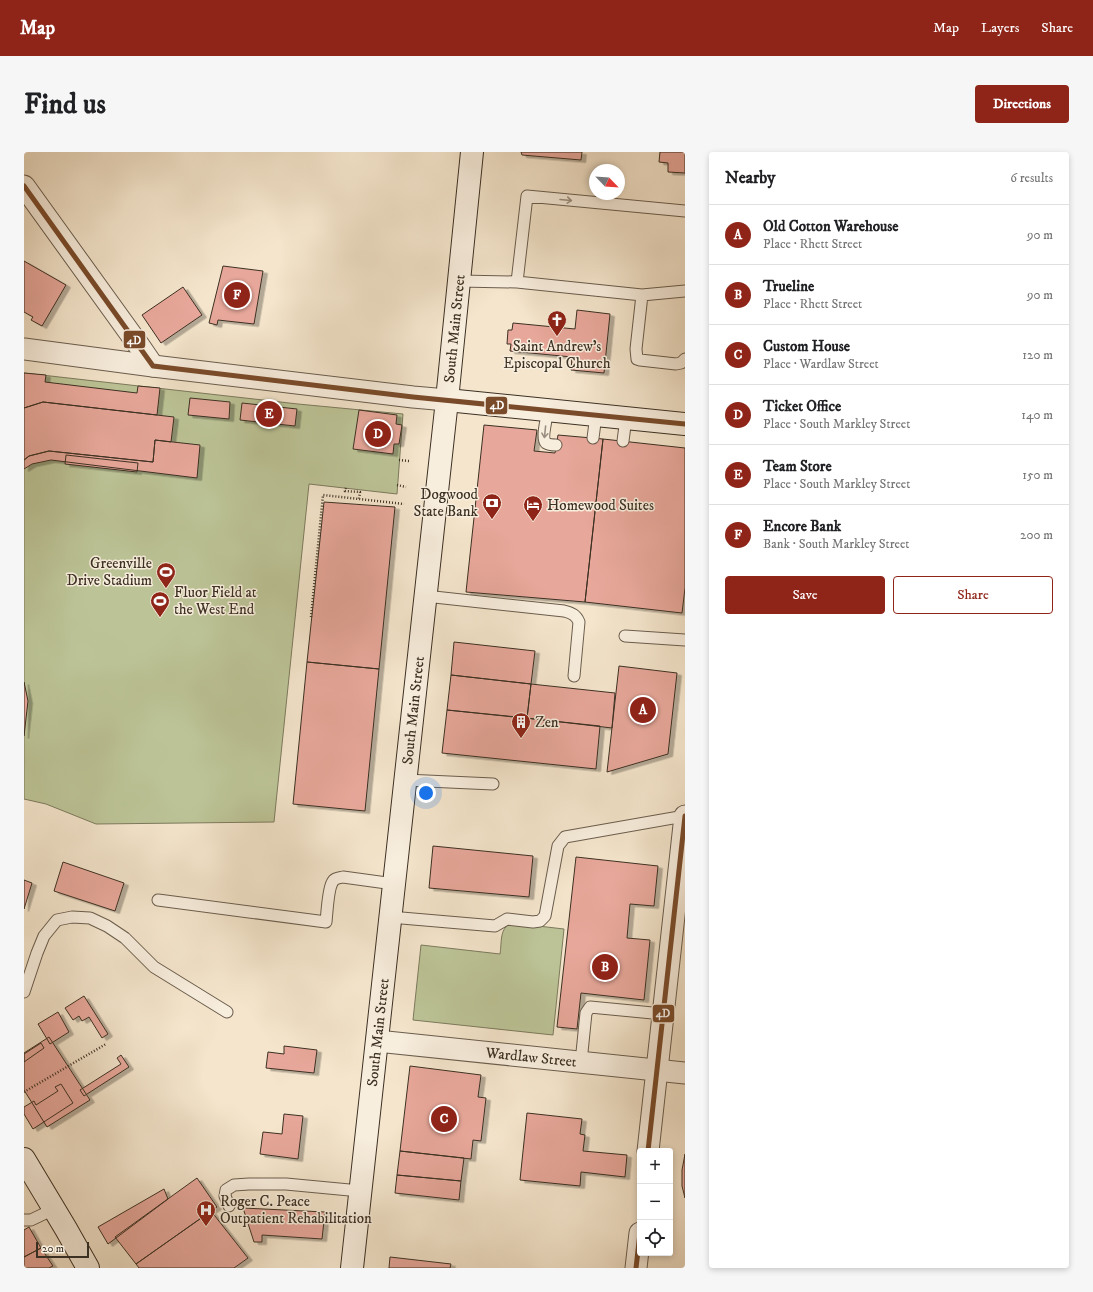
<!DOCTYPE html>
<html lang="en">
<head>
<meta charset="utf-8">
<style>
	body { margin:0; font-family:"IM FELL DW Pica",serif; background:#f6f6f6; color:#202124 }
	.controls { position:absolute; right:12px; bottom:12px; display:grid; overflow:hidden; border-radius:4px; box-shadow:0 2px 6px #0003 }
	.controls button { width:36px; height:36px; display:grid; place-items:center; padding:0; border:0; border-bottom:1px solid #e0e0e0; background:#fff; color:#202124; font:20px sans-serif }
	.compass { position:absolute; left:565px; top:12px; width:36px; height:36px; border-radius:50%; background:#fff; box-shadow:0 2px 6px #0003; rotate:115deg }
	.scale { position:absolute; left:12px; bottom:10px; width:53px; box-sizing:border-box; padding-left:4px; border:2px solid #3c3023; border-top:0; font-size:11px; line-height:14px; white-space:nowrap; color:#3c3023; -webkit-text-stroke:3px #f8eede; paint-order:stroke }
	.you { position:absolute; left:402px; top:641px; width:14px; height:14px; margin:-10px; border:3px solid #fff; border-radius:50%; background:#1a73e8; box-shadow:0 0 0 6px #1a73e833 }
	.badge { display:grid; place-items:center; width:26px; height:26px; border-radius:50%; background:#8f2418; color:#fff; font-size:13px; font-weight:700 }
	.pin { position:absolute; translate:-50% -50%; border:2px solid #fff; box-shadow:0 1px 4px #0006 }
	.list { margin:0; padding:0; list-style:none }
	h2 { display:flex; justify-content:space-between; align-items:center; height:52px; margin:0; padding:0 16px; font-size:17px }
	h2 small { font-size:13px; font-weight:400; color:#757577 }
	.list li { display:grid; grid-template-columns:26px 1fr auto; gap:12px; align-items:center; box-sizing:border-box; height:60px; padding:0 16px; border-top:1px solid #e0e0e0 }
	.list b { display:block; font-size:15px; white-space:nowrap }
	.list p { margin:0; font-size:13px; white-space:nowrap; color:#757577 }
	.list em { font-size:13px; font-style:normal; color:#757577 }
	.actions { display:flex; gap:8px; padding:12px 16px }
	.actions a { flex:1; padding:9px 0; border:1px solid #8f2418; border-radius:4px; text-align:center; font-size:14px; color:#8f2418 }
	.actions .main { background:#8f2418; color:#fff }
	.icon { flex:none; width:22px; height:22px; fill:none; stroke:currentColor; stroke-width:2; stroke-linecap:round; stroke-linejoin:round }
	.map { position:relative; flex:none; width:661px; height:1116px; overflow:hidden; border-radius:4px }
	header { display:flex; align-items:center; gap:24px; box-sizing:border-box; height:56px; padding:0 20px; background:#8f2418; color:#fff }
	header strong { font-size:19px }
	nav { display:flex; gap:22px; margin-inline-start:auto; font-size:14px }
	.intro { display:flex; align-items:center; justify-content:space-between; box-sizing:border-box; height:96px; padding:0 24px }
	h1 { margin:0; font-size:28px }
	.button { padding:10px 18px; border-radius:4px; background:#8f2418; color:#fff; font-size:14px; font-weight:700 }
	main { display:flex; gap:24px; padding:0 24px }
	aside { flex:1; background:#fff; border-radius:4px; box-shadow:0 2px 6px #0003 }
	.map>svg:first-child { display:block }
</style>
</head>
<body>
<header>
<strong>Map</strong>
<nav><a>Map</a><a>Layers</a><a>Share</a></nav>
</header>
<div class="intro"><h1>Find us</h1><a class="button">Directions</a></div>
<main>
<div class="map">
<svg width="661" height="1116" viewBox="0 0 661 1116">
	<defs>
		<filter id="shadow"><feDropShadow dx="4.5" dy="2.5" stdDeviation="0" flood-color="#0004"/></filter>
	</defs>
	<rect width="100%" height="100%" fill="#f4e5cc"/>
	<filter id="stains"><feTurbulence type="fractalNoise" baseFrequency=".005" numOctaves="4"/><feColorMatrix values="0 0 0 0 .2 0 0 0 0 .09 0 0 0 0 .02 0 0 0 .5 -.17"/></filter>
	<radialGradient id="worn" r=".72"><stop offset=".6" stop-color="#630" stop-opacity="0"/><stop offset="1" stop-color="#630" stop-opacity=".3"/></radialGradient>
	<!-- green -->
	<path fill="#bcc497" stroke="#7c7a5d" d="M0 221 274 252 379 262 373 342 285 332 250 670 72 672 22 652 0 647Z
		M488 771 540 777 529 883 389 868 397 793 476 802C478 790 475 776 488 771Z"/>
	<!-- building -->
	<path fill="#e7a79a" stroke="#3c3023" filter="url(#shadow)" d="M497 0H558L557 8 498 3Z
		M636 0H661V21L644 20V11L635 10Z
		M0 109 42 133 18 174 7 168 9 165 0 160Z
		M199 114 239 119 230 172 194 168 193 173 185 171Z
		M159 135 178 163 137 191 118 163Z
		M553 158 586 162 580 221 547 218 548 205 486 199 487 192H483L484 178H488L489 171 551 177Z
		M0 221 22 223 21 230 113 241 114 234 136 236 133 263 19 250 0 256Z
		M166 246 206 250 205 267 164 263Z
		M19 250 150 265 147 290 131 288 129 310 25 299 5 304 0 308V256Z
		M218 251 273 257 271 274 216 268Z
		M335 258 373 263 372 272 378 273 375 292H370L369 302 329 297Z
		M460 273 513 278 510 299 531 301 534 283 579 287 561 450 442 440Z
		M579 287 661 296V436L658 461 561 450Z
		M131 288 176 293 173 326 27 308 8 312 0 317V308L5 304 25 299 129 310Z
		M42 303 114 311 113 320 41 312Z
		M300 350 371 355 355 517 283 510Z
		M430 490 511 499 507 532 427 523Z
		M283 510 355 517 341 659 269 652Z
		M595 514 653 521 644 602 583 620Z
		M427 523 507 532 503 566 423 558Z
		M0 530 4 549 0 584Z
		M507 532 591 541 588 576 503 566Z
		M423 558 576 574 572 617 418 601Z
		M409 694 509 704 505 745 405 736Z
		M552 705 634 714 630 754 606 752 603 786 626 788 620 848 557 841 553 877 533 875Z
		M39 710 100 731 91 759 30 739Z
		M0 728 8 731 0 757Z
		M60 844 84 882 78 886 65 865 58 869 55 864 49 868 41 856Z
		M34 860 45 880 26 892 14 872Z
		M25 885 66 948 23 975 0 938V901Z
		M17 891 20 896 0 910V902Z
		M260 894 293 898 290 921 242 916 244 900 260 902Z
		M97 903 105 915 60 944 56 938 97 912 93 906Z
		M386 914 457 923 454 945 462 946 457 989 449 988 447 1007 376 999Z
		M37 932 49 951 9 977 0 962V955L10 949 12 953 34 939 31 935Z
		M503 961 558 967 556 982 561 983 559 999 603 1003 601 1025 557 1020 556 1034 496 1028Z
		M260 962 279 964 274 1007 236 1002 239 980 258 982Z
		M376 999 440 1006 437 1029 373 1023Z
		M661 1002V1046L658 1034V1018Z
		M373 1023 437 1029 435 1048 371 1041Z
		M173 1026 193 1055 112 1112 91 1085Z
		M140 1037 144 1047 84 1092 74 1075Z
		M219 1056 301 1060 298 1087 238 1083V1090H230Z
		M187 1059 224 1106 210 1116H115L112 1112Z
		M5 1075 17 1096 0 1105V1078Z
		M17 1096 29 1114 25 1116H0V1105Z
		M366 1105 427 1112 426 1116H365Z"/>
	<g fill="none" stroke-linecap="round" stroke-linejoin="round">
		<defs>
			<path id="lane" d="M661 59 503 44 493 130 618 143 661 139
				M435 129 493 130
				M618 143 612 197 613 207 616 208 652 212 657 211 661 207
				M524 258C523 265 517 286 522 291 525 293 529 293 532 293
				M569 286 572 263
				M599 289 602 266
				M401 444 540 459C548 461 552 463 555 470L550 524
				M601 484 661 488
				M381 628 469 632
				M134 748 302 770C303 761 304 738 308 731 310 726 314 726 319 725L370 732
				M366 765 471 774 483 767 509 770 516 769 521 764 534 694 541 685 661 664
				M0 840 13 801 20 784 33 768 48 765 66 766 83 774 101 786 130 815 203 860
				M557 910 562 861 566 855 639 862
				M205 1054 201 1044 202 1038 210 1033 225 1032H262L336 1039
				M0 1068H7L30 1057"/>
			<g id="street">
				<path d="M0 34 116 195 129 214"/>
				<path d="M0 197 129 214 389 245 423 248"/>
				<path id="s1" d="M353 889 661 921"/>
				<path d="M624 999 661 664"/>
				<path d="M612 1116 616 1081"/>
			</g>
			<g id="secondary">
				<path d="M423 248 661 272"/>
				<path d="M0 1007 42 1077 64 1116"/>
				<path id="s2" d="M328 1116 423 248 448 0"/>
			</g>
		</defs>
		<!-- lane casing -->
		<use href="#lane" stroke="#6a5d4d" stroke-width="13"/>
		<!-- street casing -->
		<use href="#street" stroke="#6a5d4d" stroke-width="23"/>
		<!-- secondary casing -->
		<use href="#secondary" stroke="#3c3023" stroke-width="24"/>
		<!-- path -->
		<path stroke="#3c3023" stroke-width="2.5" stroke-dasharray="1 2" stroke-linecap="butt" d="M375 308 385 309
			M373 333 382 335
			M322 336 321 339 336 340 335 347
			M287 465 299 343 380 352
			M0 940 82 892"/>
		<!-- lane -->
		<use href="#lane" stroke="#f8eede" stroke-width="11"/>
		<!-- street -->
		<use href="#street" stroke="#f8eede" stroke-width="21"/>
		<!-- secondary -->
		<use href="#secondary" stroke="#f8eede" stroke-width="22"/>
		<defs>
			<path id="bus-1" d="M0 34 129 214 389 245 661 272
				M624 999 661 664
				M612 1116 616 1081"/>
		</defs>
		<!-- bus-1 casing -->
		<use href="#bus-1" stroke="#f8eede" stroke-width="8"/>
		<!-- bus-1 -->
		<use href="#bus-1" stroke="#7a4b2a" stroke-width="5"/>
	</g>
	<!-- one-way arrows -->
	<defs><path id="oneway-shaft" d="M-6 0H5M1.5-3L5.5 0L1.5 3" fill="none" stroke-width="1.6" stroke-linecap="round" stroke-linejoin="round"/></defs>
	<g stroke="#9a8f80">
		<use href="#oneway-shaft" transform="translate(542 48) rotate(5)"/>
		<use href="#oneway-shaft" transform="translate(521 280) rotate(96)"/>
	</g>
	<!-- icons -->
	<defs>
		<symbol id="church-pin" viewBox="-11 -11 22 30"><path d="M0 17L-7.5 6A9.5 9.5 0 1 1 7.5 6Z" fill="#8f2418" stroke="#f8eede"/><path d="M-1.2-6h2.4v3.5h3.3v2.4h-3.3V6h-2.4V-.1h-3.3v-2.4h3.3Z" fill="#fff"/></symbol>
		<symbol id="bank-pin" viewBox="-11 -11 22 30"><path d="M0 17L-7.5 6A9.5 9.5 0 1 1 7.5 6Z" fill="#8f2418" stroke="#f8eede"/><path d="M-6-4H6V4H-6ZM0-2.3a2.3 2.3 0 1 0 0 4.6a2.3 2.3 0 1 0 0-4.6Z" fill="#fff"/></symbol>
		<symbol id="hotel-pin" viewBox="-11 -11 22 30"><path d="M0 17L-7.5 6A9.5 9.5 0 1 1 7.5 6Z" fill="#8f2418" stroke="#f8eede"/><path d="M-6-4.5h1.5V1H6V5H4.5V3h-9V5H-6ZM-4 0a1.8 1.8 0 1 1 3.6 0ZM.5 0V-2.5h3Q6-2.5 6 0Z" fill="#fff"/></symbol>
		<symbol id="stadium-pin" viewBox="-11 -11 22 30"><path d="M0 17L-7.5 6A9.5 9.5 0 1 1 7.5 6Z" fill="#8f2418" stroke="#f8eede"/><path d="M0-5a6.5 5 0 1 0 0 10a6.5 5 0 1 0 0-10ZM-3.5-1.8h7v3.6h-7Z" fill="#fff"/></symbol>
		<symbol id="building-pin" viewBox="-11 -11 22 30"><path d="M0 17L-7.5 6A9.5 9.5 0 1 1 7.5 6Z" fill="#8f2418" stroke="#f8eede"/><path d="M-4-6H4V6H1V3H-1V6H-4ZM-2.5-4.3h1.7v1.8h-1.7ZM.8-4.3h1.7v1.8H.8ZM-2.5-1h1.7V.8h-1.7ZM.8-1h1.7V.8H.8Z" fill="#fff"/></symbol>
		<symbol id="hospital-pin" viewBox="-11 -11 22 30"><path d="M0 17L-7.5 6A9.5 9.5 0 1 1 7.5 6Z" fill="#8f2418" stroke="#f8eede"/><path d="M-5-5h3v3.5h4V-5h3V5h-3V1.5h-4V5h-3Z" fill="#fff"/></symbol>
	</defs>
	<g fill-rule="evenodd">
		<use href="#church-pin" x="522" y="157" width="22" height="30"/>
		<use href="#bank-pin" x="457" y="340" width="22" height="30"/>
		<use href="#hotel-pin" x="498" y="342" width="22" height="30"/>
		<use href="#stadium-pin" x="131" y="409" width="22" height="30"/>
		<use href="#stadium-pin" x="125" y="438" width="22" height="30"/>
		<use href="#building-pin" x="486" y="559" width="22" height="30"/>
		<use href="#hospital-pin" x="171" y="1047" width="22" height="30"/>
	</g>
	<g text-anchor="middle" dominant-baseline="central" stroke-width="3" stroke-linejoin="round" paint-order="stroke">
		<!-- street labels -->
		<g font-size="15" fill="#3c3023" stroke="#f8eede">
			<text stroke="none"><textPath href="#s2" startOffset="945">South Main Street</textPath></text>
			<text stroke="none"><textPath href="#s2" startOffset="561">South Main Street</textPath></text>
			<text stroke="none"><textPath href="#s2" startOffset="237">South Main Street</textPath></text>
			<text stroke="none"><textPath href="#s1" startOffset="155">Wardlaw Street</textPath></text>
		</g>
		<!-- poi labels -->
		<g font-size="15" fill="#3c3023" stroke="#f8eede" text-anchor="start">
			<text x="533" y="194" text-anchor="middle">Saint Andrew's<tspan x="533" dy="17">Episcopal Church</tspan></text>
			<text x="454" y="342" text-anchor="end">Dogwood<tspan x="454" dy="17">State Bank</tspan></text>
			<text x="523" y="353">Homewood Suites</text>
			<text x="128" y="411" text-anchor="end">Greenville<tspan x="128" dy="17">Drive Stadium</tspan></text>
			<text x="150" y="440">Fluor Field at<tspan x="150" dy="17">the West End</tspan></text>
			<text x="511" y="570">Zen</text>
			<text x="196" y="1049">Roger C. Peace<tspan x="196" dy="17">Outpatient Rehabilitation</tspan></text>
		</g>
	</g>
	<g stroke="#f8eede" stroke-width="1.5">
		<rect x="99" y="178" width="23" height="19" rx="4" fill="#7a4b2a"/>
		<rect x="461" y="244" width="23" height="19" rx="4" fill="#7a4b2a"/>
		<rect x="628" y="852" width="23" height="19" rx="4" fill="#7a4b2a"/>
	</g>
	<g font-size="11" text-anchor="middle" font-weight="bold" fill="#fff">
		<text x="110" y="192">4D</text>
		<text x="473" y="257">4D</text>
		<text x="639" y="865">4D</text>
	</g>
	<rect width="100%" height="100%" filter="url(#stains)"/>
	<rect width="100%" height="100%" fill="url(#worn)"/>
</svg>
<div class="controls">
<button>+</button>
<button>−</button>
<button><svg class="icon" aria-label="locate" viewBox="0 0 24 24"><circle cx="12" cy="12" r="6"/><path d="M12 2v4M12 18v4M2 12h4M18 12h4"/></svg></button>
</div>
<svg class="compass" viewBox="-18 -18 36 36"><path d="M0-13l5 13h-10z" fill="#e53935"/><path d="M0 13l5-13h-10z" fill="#757577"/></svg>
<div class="scale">20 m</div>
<div class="you"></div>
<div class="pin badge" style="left:619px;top:558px">A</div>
<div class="pin badge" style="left:581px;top:815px">B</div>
<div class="pin badge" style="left:420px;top:967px">C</div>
<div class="pin badge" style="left:354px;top:282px">D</div>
<div class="pin badge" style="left:245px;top:262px">E</div>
<div class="pin badge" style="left:213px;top:143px">F</div>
</div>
<aside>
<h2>Nearby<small>6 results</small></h2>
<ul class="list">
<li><span class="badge">A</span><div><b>Old Cotton Warehouse</b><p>Place · Rhett Street</p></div><em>90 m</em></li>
<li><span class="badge">B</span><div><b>Trueline</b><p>Place · Rhett Street</p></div><em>90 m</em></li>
<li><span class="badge">C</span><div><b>Custom House</b><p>Place · Wardlaw Street</p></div><em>120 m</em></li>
<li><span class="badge">D</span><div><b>Ticket Office</b><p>Place · South Markley Street</p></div><em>140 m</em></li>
<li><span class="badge">E</span><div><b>Team Store</b><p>Place · South Markley Street</p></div><em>150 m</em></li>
<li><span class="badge">F</span><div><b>Encore Bank</b><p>Bank · South Markley Street</p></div><em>200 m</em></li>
</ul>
<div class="actions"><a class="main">Save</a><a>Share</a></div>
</aside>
</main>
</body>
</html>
